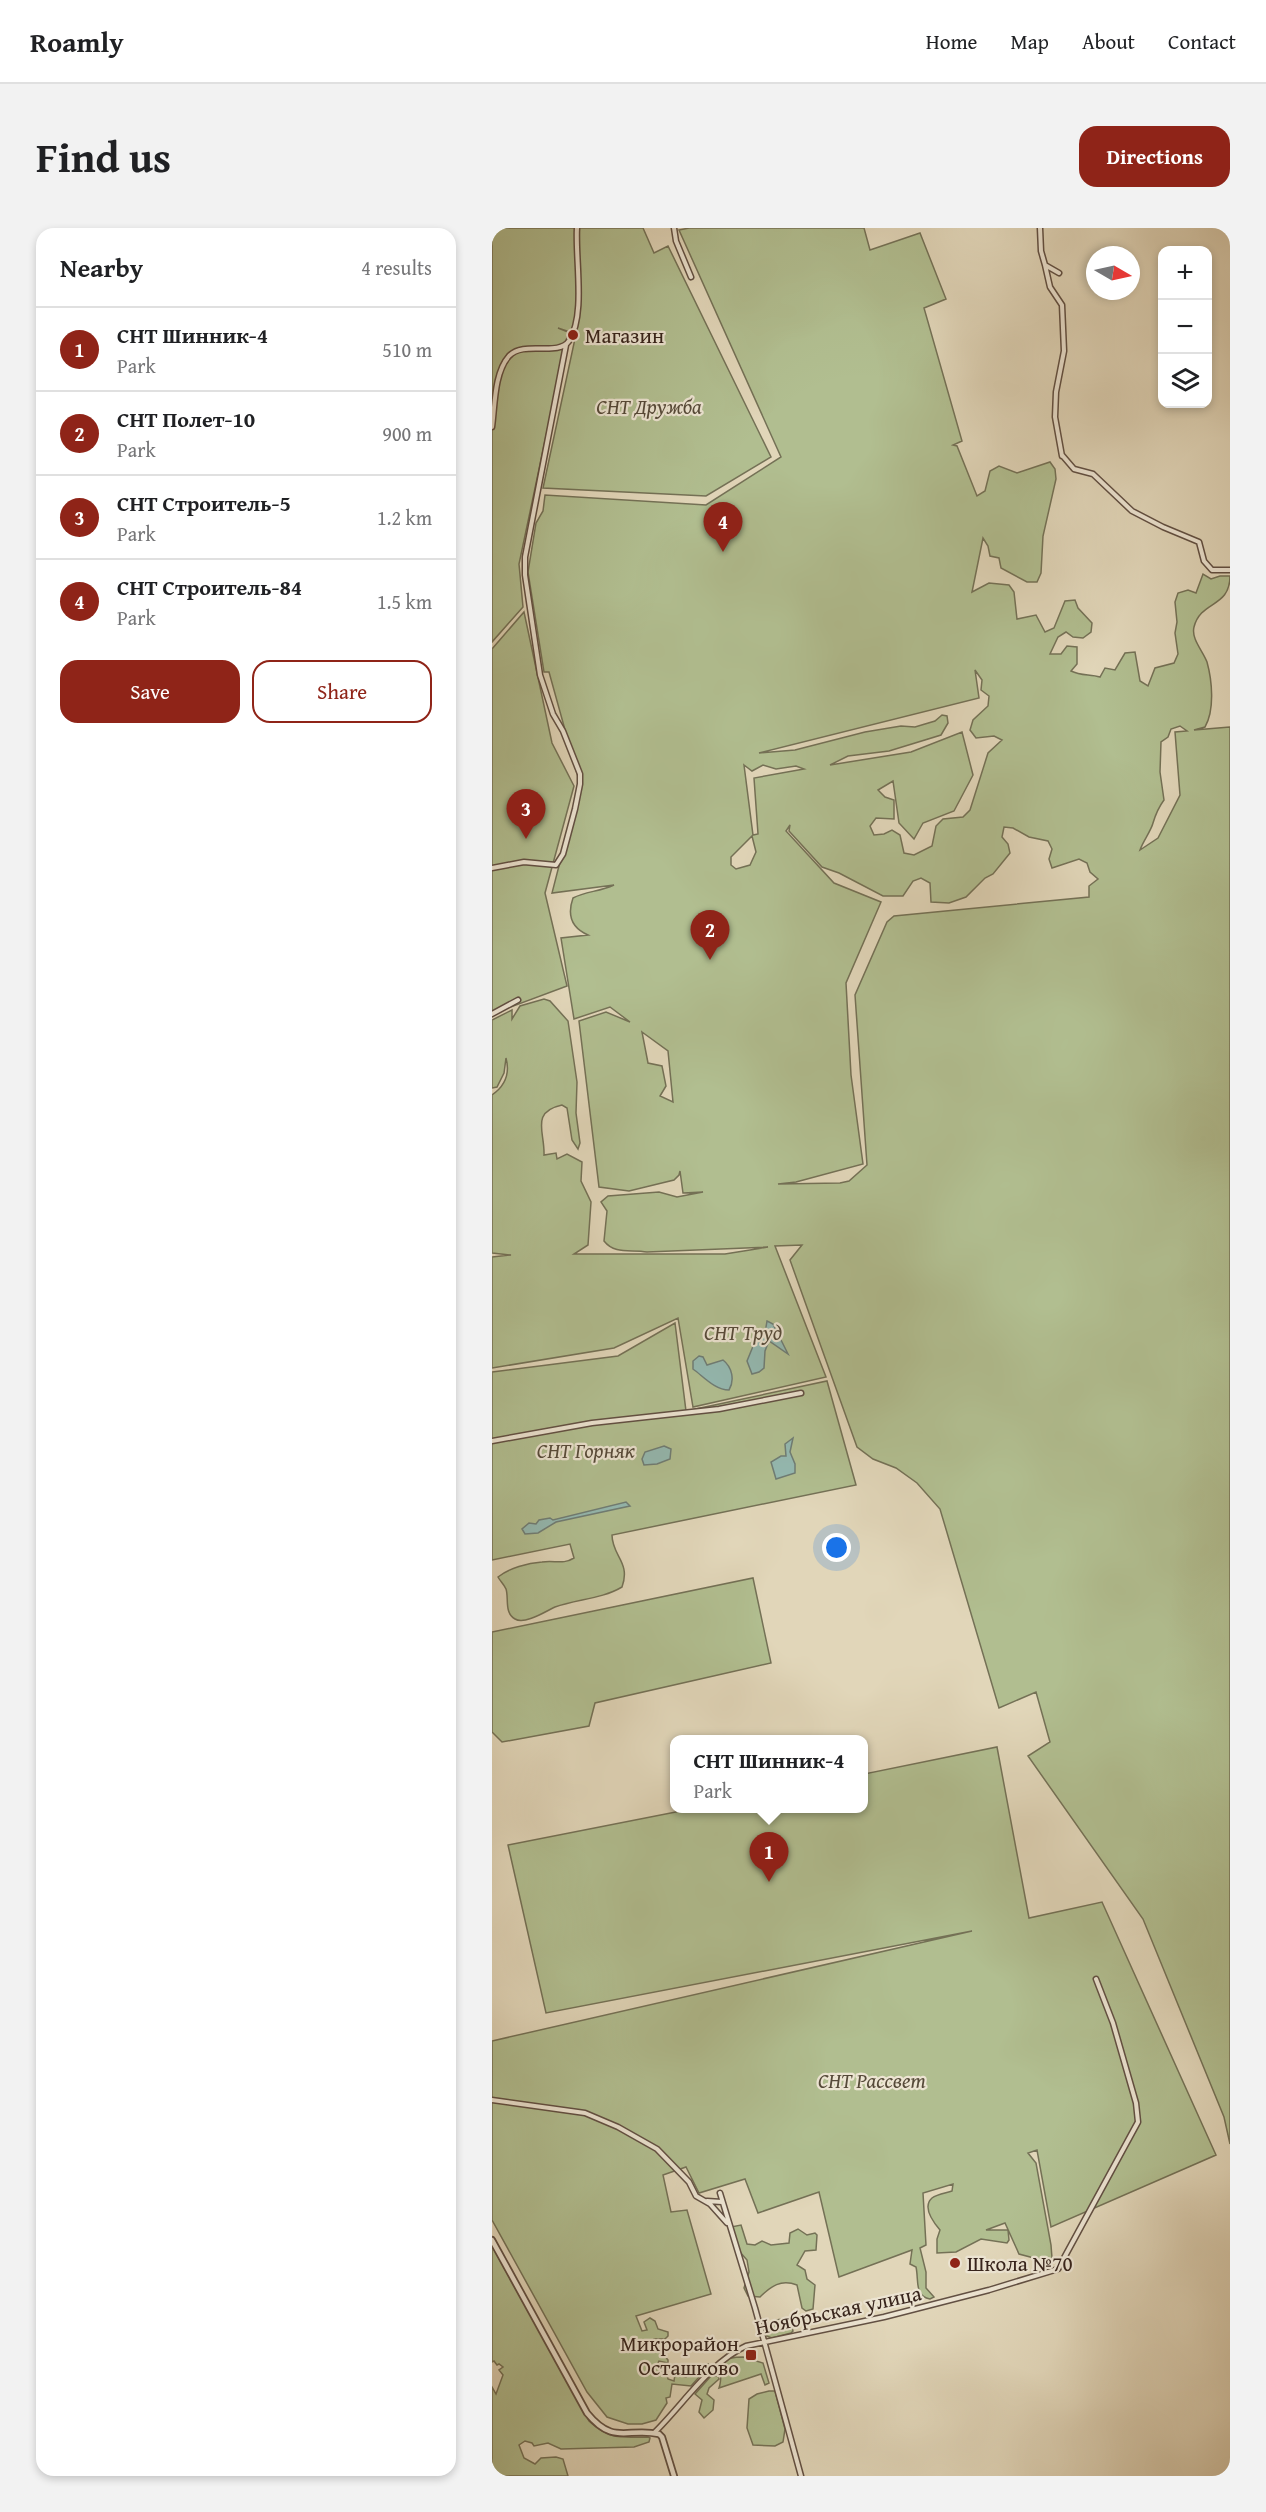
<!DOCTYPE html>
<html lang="en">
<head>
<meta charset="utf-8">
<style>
	body { margin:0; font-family:"Gentium Book Plus",serif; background:#f2f2f2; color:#202124 }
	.controls { position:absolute; right:18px; top:18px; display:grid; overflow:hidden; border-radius:12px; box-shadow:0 3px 9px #0003 }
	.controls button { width:54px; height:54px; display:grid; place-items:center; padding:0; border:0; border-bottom:2px solid #e0e0e0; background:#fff; color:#202124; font:30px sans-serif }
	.compass { position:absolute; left:594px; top:18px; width:54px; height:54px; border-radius:50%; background:#fff; box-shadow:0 3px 9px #0003; rotate:99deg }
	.you { position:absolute; left:345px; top:1320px; width:21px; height:21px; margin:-15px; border:4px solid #fff; border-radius:50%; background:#1a73e8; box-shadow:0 0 0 9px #1a73e833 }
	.badge { display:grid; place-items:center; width:39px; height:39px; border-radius:50%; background:#8f2418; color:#fff; font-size:20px; font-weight:700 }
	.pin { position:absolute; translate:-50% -50px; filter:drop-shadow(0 2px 3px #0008) }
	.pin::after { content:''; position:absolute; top:32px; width:21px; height:18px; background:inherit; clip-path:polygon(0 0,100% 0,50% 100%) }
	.popup { position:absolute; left:178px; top:1507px; width:198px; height:78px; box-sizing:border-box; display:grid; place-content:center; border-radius:12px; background:#fff; filter:drop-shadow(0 2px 4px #0005); font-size:20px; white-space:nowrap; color:#757577 }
	.popup b { font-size:22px; color:#202124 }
	.popup::after { content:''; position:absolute; left:50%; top:100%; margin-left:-12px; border:12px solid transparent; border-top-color:#fff }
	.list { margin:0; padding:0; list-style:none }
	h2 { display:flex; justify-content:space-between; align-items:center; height:78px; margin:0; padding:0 24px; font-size:26px }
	h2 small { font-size:20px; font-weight:400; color:#757577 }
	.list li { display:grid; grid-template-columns:39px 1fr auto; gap:18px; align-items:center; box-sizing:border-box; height:84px; padding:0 24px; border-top:2px solid #e0e0e0 }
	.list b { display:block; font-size:22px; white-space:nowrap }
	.list p { margin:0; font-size:20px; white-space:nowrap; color:#757577 }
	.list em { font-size:20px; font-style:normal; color:#757577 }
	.actions { display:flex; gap:12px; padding:18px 24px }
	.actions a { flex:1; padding:14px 0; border:2px solid #8f2418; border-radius:18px; text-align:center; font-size:21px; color:#8f2418 }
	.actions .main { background:#8f2418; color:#fff }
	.icon { flex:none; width:33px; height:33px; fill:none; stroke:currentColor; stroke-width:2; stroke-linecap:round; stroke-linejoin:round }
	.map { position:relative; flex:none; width:738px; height:2248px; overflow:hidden; border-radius:18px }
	header { display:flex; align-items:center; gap:36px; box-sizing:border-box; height:84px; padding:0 30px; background:#fff; border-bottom:2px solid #e0e0e0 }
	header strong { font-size:28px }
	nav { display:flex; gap:33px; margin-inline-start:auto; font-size:21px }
	.intro { display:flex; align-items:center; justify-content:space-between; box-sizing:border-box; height:144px; padding:0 36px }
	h1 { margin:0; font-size:42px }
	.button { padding:15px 27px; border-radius:18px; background:#8f2418; color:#fff; font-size:21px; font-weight:700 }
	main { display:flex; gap:36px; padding:0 36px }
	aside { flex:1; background:#fff; border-radius:18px; box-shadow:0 3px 9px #0003 }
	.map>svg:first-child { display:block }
</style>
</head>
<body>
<header>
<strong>Roamly</strong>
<nav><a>Home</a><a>Map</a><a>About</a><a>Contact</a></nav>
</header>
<div class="intro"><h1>Find us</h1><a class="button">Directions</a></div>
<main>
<aside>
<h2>Nearby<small>4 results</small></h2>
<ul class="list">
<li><span class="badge">1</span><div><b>СНТ Шинник-4</b><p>Park</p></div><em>510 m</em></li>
<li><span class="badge">2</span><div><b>СНТ Полет-10</b><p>Park</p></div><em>900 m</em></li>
<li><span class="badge">3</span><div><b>СНТ Строитель-5</b><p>Park</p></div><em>1.2 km</em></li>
<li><span class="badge">4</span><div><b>СНТ Строитель-84</b><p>Park</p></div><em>1.5 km</em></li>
</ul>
<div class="actions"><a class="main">Save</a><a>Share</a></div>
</aside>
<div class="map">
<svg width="738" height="2248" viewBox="0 0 738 2248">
	<rect width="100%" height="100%" fill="#e1d6b9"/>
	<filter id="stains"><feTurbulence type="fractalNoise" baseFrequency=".00333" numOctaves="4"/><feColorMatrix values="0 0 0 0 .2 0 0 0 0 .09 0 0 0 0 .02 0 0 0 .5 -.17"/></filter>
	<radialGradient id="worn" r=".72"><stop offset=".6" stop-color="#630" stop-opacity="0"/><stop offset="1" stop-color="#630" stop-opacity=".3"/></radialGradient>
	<!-- green -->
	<path fill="#b1be90" stroke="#747156" stroke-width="1.5" fill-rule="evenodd" d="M0 0H151L162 25 176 18 279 229 214 268 51 260 84 106 66 100 76 104 27 336 31 379 0 414Z
		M197 0H372L378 22 428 5 454 71 432 80 470 213 461 217 465 218 485 268 493 263 498 243 507 238 525 245 558 234 563 241 564 251 551 308 549 345 545 354H535L509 340 507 330 498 328 496 318 491 310 480 364 497 355 517 357 522 364 525 391 544 387 553 404 562 400 573 373 583 372 586 380 600 395 599 404 591 410 581 409 574 404 566 409 558 426H569L575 418 585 419V436L579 443C589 448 598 446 608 449L613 440 623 442 633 425 643 424 648 453 656 458 663 440 682 435 686 426 683 405 685 394 683 374 686 365 696 362 704 365 711 346 719 351 728 348H738C738 380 709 372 702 399 699 411 711 423 715 434 720 452 723 482 713 499L702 502 738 499V1916L732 1889 651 1691 536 1528 558 1514 544 1464 507 1480 448 1281 425 1255 404 1240 381 1231 365 1219 298 1032 310 1017 283 1018 334 1149 201 1179 186 1090 122 1120 0 1140V1029L19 1027 0 1025V867C13 858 18 845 14 830L12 845 5 859 0 860V792L20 782V791L28 778 52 771 58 773 76 793 85 854 84 885 88 915 86 921 80 912 75 880 70 877C38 884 53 904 52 927L64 925 65 931 75 926 90 934 89 953 99 974 96 1017 82 1026H233L276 1019 155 1024C139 1021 123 1027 112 1013L115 983 109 974 116 968 167 964 185 969 211 964 191 965 188 943 187 947 182 952 137 963 107 959 87 793 114 784 138 794 118 779 82 791 69 710 96 707C80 700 75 687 81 670 94 663 107 664 122 657L60 665 88 556 57 444H52L36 344 44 295 51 283 53 267 214 277 289 229 187 2ZM483 442 490 452 489 462 497 468 496 478 481 492 478 502 484 510 502 508 510 512 496 525 478 582 471 589 451 591 444 598 440 618 422 627 412 625 408 607 400 602 392 606 382 607 378 598 384 590 402 591V572L393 569 386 562 401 553 407 595 422 611 431 595 462 583 481 547 470 504 419 524 338 537 356 528 397 523 449 507 456 495 455 488 450 487 443 493 423 499 409 498 373 504 303 522 267 525 487 470ZM688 498 695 503 683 504 688 567 666 610 648 622C651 613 659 603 661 595 664 585 666 580 672 572L668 544 669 514 676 509 679 501ZM252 537 260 543 271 537 284 541 304 538 312 541 262 550 266 606 261 607ZM298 597 297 603 330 639 347 645 391 668H411L421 653 429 650 438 655 439 674 457 675 474 669 493 650 501 646 518 625 516 616 510 609 512 599 521 600 537 609 556 613 560 621 557 631 560 640 587 631 595 635 598 644 606 651 597 658V669L402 688 395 694 363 767 375 937 357 953 348 955 286 956 304 954 371 936 359 847 354 755 389 674 342 655 294 603ZM260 608 264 624 258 637 244 641 239 637V629ZM150 804 176 823 181 874 168 868 174 858 170 838 156 835Z
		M32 384 60 515 82 558 53 665 75 758 0 786V421Z
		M183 1095 194 1183 335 1153 364 1257 120 1307C120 1328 139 1334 130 1359 110 1371 85 1371 63 1379 54 1383 33 1397 23 1391 12 1385 17 1370 14 1361 12 1356 8 1353 6 1349 17 1340 36 1335 50 1334 63 1332 71 1337 82 1330L78 1316 0 1332V1144L126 1128Z
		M261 1350 279 1435 103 1475 97 1498 10 1514 0 1504V1404Z
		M505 1519 537 1690 610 1674 724 1927 559 1999 545 1922 536 1925 544 1935 559 2017 560 2030 553 2033 527 2026 513 1995 494 2002H516L517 2012 515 2015 489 2011 464 2024 445 2025V2011L448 2002C442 1995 430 1979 440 1970 445 1966 454 1965 460 1963L461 1956 431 1965 434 2017 428 2020 434 2044V2060L442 2069 438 2071C422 2068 427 2052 424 2039L418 2036 420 2022 347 2049 327 1964 266 1985 253 1951 207 1965 194 1939 171 1947 179 1984 195 1982 219 2066 144 2088 150 2103 155 2102 152 2094 158 2090 163 2093 166 2101 176 2104V2108L173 2111H162V2115L176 2132V2135L167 2133 166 2135 174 2144 176 2151 182 2153 183 2146 194 2149 197 2142 216 2136 217 2138 199 2158 180 2156 178 2169 174 2170 175 2175 164 2192 150 2196H136L115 2189 95 2164 0 1992V1813L480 1703 54 1785 16 1617 199 1581 372 1580V1546Z
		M249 1997 255 2016 263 2017 270 2013 279 2017 297 2015 298 2005 306 2001 315 2007 323 2005 325 2007 324 2022 313 2023 305 2037 313 2042 315 2051 323 2057 321 2081 314 2083 310 2080 305 2057C289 2051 279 2058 268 2069L256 2068 252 2060 257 2044 255 2032 248 2024 239 1999Z
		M0 2018 97 2193C118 2213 130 2209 156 2209L158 2210 157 2214 142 2219 69 2221 56 2215 42 2218 40 2215 33 2213 27 2217 32 2230 43 2236 49 2230 64 2229 71 2231 76 2248H0V2159L4 2166 11 2147 7 2142 11 2139 7 2136 5 2137 2 2133 0 2134Z
		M297 2090 301 2103 299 2105 280 2110 272 2107V2103L284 2092Z
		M251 2129 271 2135 277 2155 273 2157 269 2146 227 2160C233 2144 219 2129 251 2129Z
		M219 2148H226L227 2151 217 2160 215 2166 222 2172 221 2182 212 2190 207 2184 210 2172 203 2166Z
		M277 2163H283L293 2201 291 2214 283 2218 261 2217 255 2200 257 2171 265 2166Z"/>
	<!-- water -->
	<path fill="#94b9b1" stroke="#6f7d75" stroke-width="1.5" d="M275 1093 281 1096 296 1126 277 1113 273 1123 272 1140 267 1144 260 1146 255 1133 264 1111 273 1105Z
		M207 1128 211 1129 215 1137 231 1132C240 1139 243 1152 237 1162 223 1162 212 1149 201 1141V1133Z
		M301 1210 298 1224 303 1236V1245L284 1251 279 1234 289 1228H294L293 1216Z
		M172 1218 179 1221 178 1231 165 1236 152 1237 150 1231 153 1224Z
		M134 1274 138 1278 64 1294 46 1305 33 1306 30 1301 37 1295 44 1296 47 1292 58 1290 61 1292Z"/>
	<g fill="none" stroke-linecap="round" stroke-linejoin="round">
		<defs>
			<path id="minor" d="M182 0 184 13 199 49
				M548 0 549 23 553 37 567 45
				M553 37 558 59 570 77 572 123 564 164 563 189 570 228
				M0 199C3 178 2 145 17 128 32 112 66 129 77 113 94 87 83 31 85 0
				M570 227 582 241 601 246 640 283 671 299 707 314 712 333 720 342H738
				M0 640 32 634 64 637 71 626 83 581 88 556V546L71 503 61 486 48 447 33 347V329L74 117
				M0 786 26 772
				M0 1213 100 1195 227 1181 309 1165
				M0 1872 93 1885 126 1899 165 1921 197 1954 204 1968 218 1976 235 1995
				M228 1965 263 2080 309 2248
				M215 1973 230 1974
				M162 2205C190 2178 218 2134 254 2118L392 2089 497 2062 566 2041 646 1894 644 1875 621 1795 604 1751"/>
			<path id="tertiary" d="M0 2012 95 2185C122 2218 135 2199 167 2206L170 2209 182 2248"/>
		</defs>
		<!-- minor casing -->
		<use href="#minor" stroke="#625043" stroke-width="7"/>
		<!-- tertiary casing -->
		<use href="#tertiary" stroke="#625043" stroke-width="8"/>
		<!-- minor -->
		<use href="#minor" stroke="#ece4d2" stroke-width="4"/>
		<!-- tertiary -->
		<use href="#tertiary" stroke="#ece4d2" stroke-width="4.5"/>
	</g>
	<!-- markers -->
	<g fill="#8f2418" stroke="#ece4d2" stroke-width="2">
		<circle cx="81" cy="107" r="6"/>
		<circle cx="463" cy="2035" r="6"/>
		<rect x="253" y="2121" width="12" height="12" rx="3"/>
	</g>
	<g text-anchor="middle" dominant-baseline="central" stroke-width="4.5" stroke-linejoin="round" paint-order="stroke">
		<!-- poi labels -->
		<g font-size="21" fill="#37241c" stroke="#ece4d2" text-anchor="start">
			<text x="93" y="107">Магазин</text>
			<text x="475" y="2035">Школа №70</text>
			<text x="247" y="2115" text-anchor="end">Микрорайон<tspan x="247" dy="24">Осташково</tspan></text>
		</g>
		<!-- park labels -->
		<g font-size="21" font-style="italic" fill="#564a39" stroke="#ece4d2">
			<text x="157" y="178">СНТ Дружба</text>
			<text x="251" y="1104">СНТ Труд</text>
			<text x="94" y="1222">СНТ Горняк</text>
			<text x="380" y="1852">СНТ Рассвет</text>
		</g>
		<!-- street labels -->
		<g font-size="21" fill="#37241c" stroke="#ece4d2">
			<text transform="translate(346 2082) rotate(-12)">Ноябрьская улица</text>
		</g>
	</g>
	<rect width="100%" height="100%" filter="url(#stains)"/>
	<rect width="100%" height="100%" fill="url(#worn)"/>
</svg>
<div class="controls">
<button>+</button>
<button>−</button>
<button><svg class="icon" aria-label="layers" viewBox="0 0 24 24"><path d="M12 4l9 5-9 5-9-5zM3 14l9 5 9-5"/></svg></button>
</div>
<svg class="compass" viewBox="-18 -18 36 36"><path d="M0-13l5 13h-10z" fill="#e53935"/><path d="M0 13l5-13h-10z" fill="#757577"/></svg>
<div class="you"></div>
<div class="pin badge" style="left:277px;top:1654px">1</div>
<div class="popup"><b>СНТ Шинник-4</b>Park</div>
<div class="pin badge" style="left:218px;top:732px">2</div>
<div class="pin badge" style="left:34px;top:611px">3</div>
<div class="pin badge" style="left:231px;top:324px">4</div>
</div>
</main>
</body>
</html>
